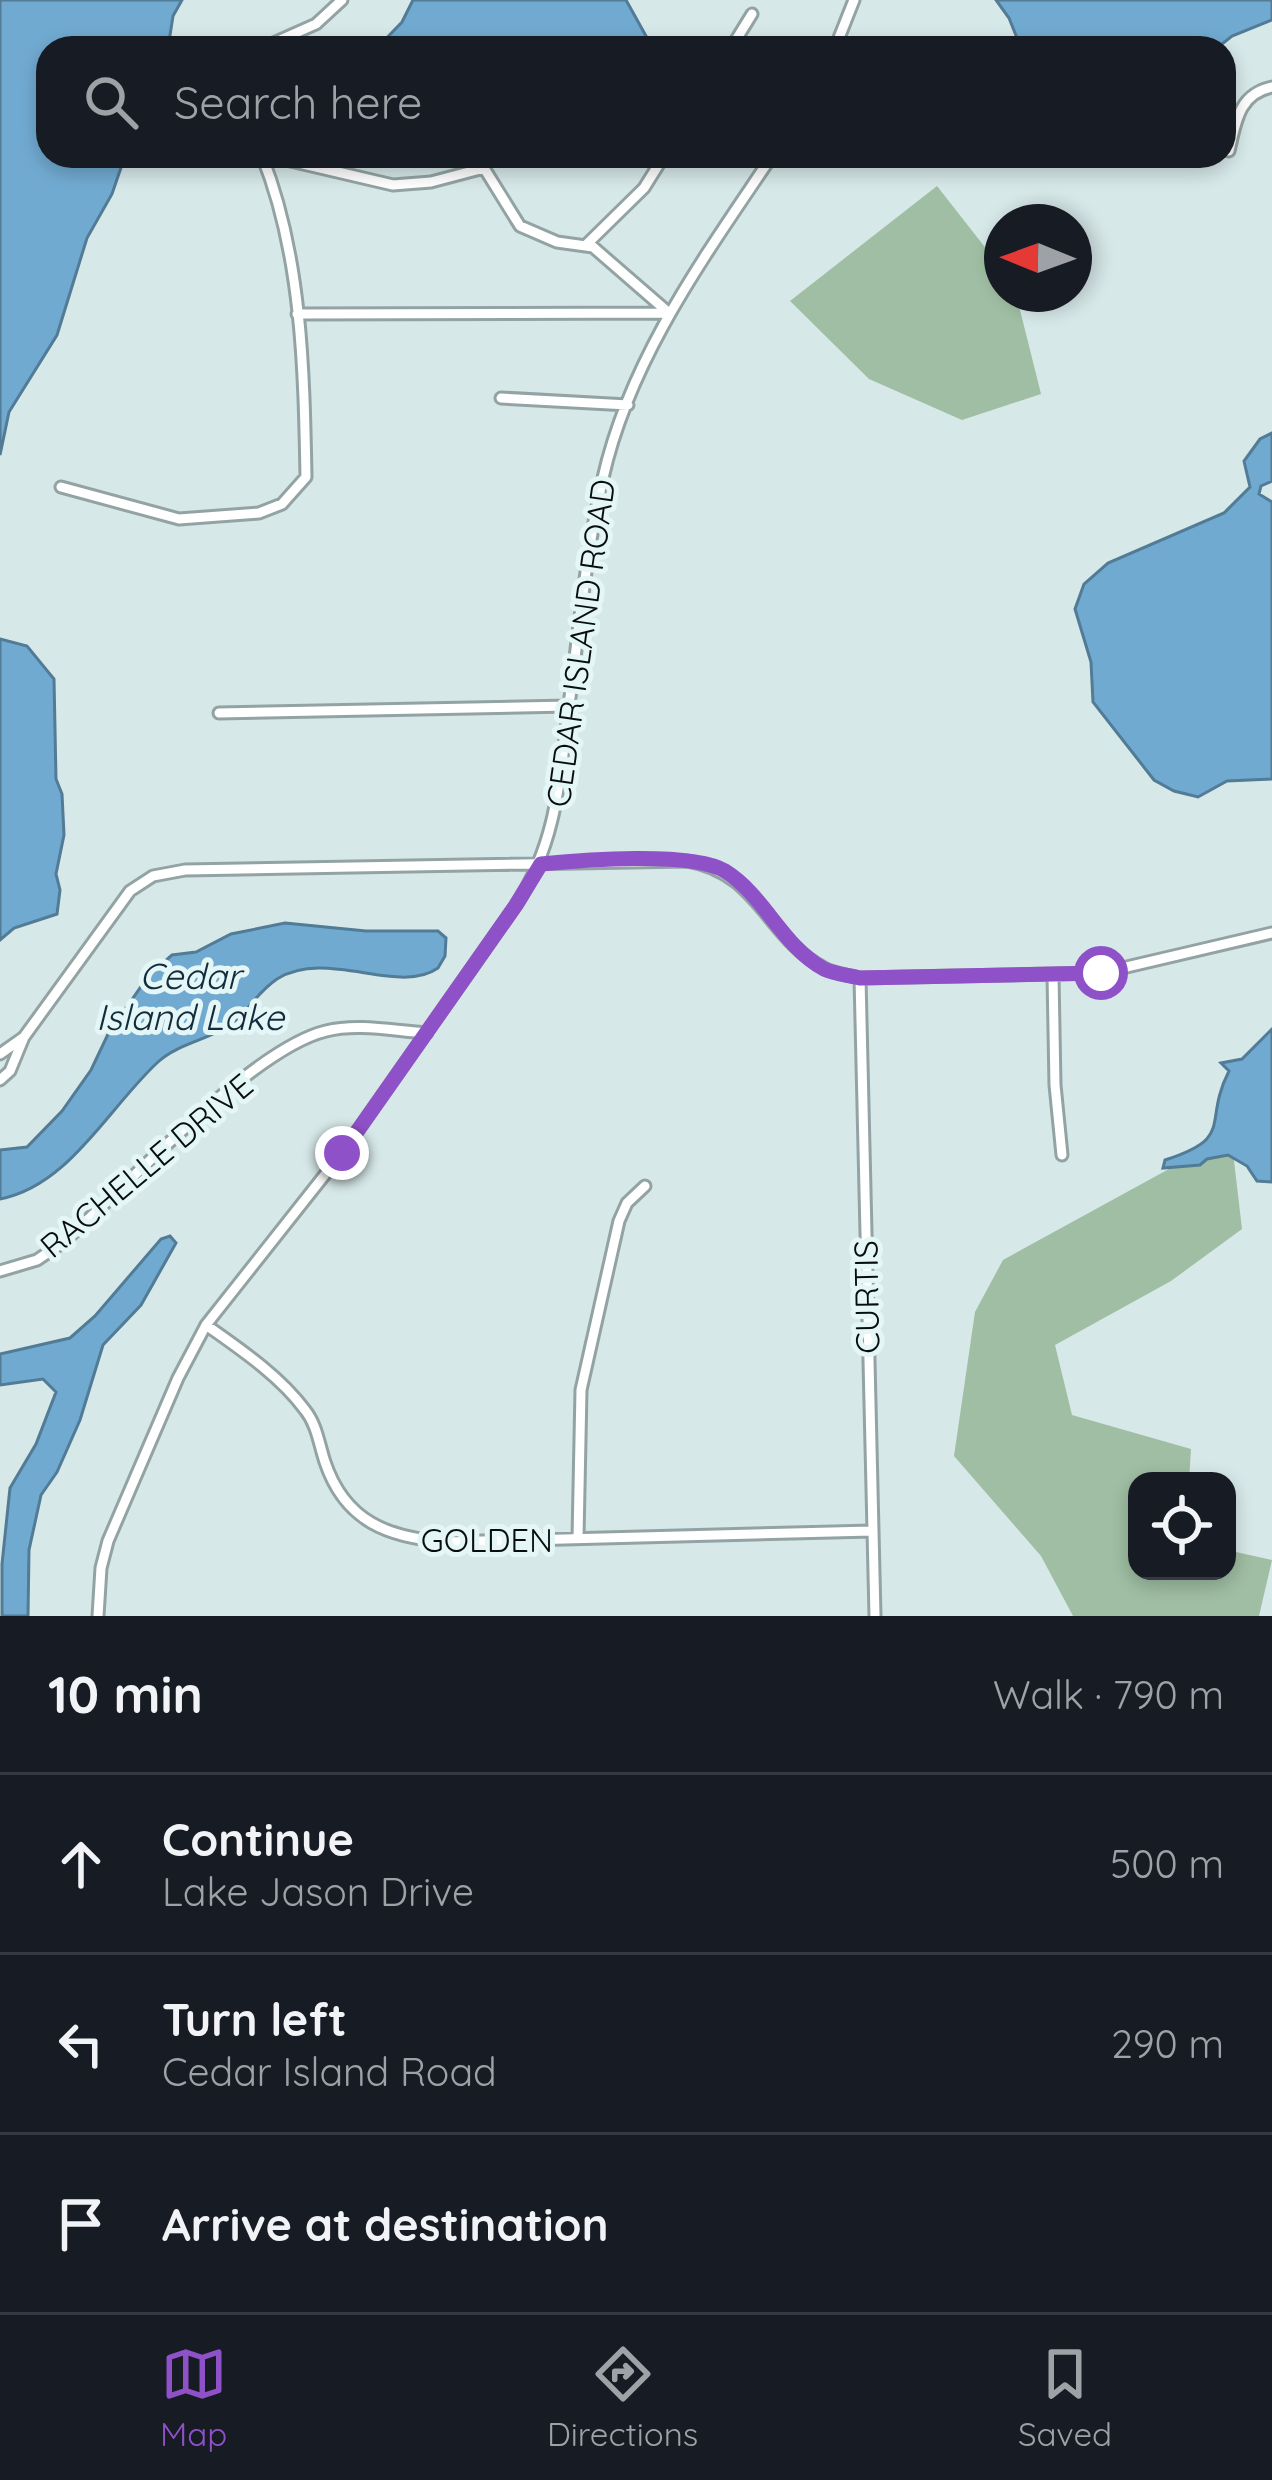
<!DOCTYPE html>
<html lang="en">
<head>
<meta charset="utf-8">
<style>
	body { margin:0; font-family:Quicksand,sans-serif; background:#20242c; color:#f1f3f6 }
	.controls { position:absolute; right:36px; bottom:36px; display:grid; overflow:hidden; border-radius:24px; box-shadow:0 6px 18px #0003 }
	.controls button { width:108px; height:108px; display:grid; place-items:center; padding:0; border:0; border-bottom:3px solid #363941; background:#171b24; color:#f1f3f6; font:60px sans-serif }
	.compass { position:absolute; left:984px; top:204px; width:108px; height:108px; border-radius:50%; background:#171b24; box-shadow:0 6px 18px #0003; rotate:271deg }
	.stop { position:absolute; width:36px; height:36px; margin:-27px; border:9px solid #8f51c7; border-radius:50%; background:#fff }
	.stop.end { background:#8f51c7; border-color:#fff; box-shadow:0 3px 12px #0008 }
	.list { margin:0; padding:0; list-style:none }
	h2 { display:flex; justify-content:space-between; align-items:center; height:156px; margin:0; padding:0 48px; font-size:51px }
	h2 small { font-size:39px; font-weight:400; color:#9ea1a6 }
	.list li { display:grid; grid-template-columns:78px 1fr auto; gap:36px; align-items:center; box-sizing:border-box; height:180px; padding:0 48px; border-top:3px solid #363941 }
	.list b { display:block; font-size:45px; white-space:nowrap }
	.list p { margin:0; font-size:39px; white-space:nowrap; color:#9ea1a6 }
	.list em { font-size:39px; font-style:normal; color:#9ea1a6 }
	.icon { flex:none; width:66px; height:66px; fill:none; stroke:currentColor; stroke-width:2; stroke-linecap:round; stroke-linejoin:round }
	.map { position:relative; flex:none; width:1272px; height:1616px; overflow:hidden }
	.search { position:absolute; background:#171b24; box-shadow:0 6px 18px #0003; left:36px; right:36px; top:36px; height:132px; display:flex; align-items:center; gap:30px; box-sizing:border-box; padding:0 42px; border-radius:36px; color:#9ea1a6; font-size:45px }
	.sheet { height:696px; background:#171b24 }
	nav { display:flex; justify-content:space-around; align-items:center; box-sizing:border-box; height:168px; border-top:3px solid #363941; background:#171b24; font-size:33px; color:#9ea1a6 }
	nav a { display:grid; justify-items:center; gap:6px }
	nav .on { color:#8f51c7 }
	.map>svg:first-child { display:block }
</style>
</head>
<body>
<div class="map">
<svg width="1272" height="1616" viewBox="0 0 1272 1616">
	<rect width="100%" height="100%" fill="#d7e8e8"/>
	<!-- green -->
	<path fill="#9fbea3" d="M937 186 1002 269V294H1016L1041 394 962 420 869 379 790 301Z
		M1231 1135 1242 1229 1171 1281 1055 1345 1072 1415 1191 1449 1189 1481H1137V1571H1227V1550L1272 1560 1259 1616H1073L1041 1556 954 1456 975 1312 1003 1260Z"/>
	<!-- water -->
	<path fill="#71aad1" stroke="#527b96" stroke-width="3" d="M0 0H182L173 16 168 48H48V156H125L112 194 87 238 57 335 9 412 0 455Z
		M413 0H626L646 36 647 48H377L402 22Z
		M996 0H1272V20L1232 36 1217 48H1021L1009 18Z
		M1272 433V481L1261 486 1259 494 1272 502V779L1227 781 1198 797 1174 791 1154 780 1093 702 1091 662 1075 609 1084 584 1108 563 1224 513 1250 487 1244 461 1260 439Z
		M0 639 27 646 54 679 56 779 62 794 64 835 56 874 60 890 57 914 14 928 0 940Z
		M285 923 366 931H438L446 938 445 956 438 968C398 996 327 948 277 979 256 993 247 1013 231 1024 209 1040 179 1043 158 1062 109 1107 69 1186 0 1199V1150L27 1147 62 1111 91 1070 110 1030 109 1023 126 1008 149 975 172 955 196 952 231 934Z
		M1272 1029V1182L1257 1181 1247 1166 1228 1155 1207 1159 1200 1165 1163 1168 1165 1160C1236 1137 1202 1124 1229 1071L1221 1063 1242 1059Z
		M170 1236 176 1243 141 1305 103 1345 80 1420 57 1472 41 1495 29 1550 28 1616H2V1564L10 1488 36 1444 56 1392 43 1379 0 1385V1354L70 1338 95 1316 161 1239Z"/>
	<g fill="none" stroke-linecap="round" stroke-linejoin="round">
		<defs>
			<path id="minor" d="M262 48 316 24 342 0
				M731 48 752 14
				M835 48 854 0
				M1229 151C1236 121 1239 94 1272 87
				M269 156 393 185 431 182 484 168 520 226 557 242 593 247 669 313
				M587 244 644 188 664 156
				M297 314 669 313
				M501 398 628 405
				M61 487 179 519 259 513 282 504 306 477C304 371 302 256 262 156
				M219 713 569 706
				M1053 975 1055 1085 1062 1155
				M860 978 875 1616
				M24 1037 130 891 153 876 185 870 687 861C758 872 767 938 824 968 834 974 849 975 860 978L1101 973 1272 933
				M0 1054 24 1037 10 1071 0 1080
				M0 1271 37 1260 62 1243C125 1189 251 1049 326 1031 358 1023 394 1031 427 1033
				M206 1325C240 1349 280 1376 305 1410 317 1425 319 1444 325 1462 345 1522 389 1538 447 1542L872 1531
				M578 1538 581 1390 619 1221 627 1203 645 1186
				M98 1616 101 1568 108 1541 178 1378 206 1325 342 1153 516 905C557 843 560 777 569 705 579 630 586 552 603 478 630 358 705 256 772 156"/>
		</defs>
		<!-- minor casing -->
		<use href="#minor" stroke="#93a3a3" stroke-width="15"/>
		<!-- minor -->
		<use href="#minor" stroke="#fff" stroke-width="9"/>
	</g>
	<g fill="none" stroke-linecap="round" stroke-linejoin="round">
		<!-- route -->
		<path stroke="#8f51c7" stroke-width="15" d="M342 1153 516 905 541 864C581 860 692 851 725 871 765 896 782 946 824 969 834 974 849 975 860 978L1101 973"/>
	</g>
	<g text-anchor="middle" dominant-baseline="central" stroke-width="10" stroke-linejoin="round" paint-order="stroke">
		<!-- street labels -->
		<g font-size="33" fill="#080d0d" stroke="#e4f6f5">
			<text transform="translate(580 643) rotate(-82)">CEDAR ISLAND ROAD</text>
			<text transform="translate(146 1165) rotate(-40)">RACHELLE DRIVE</text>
			<text transform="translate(866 1297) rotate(-91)">CURTIS</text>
			<text x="487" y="1539">GOLDEN</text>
		</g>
		<!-- water labels -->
		<g font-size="36" font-style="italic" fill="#112c3d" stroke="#e4f6f5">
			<text x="190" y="975">Cedar<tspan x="190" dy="41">Island Lake</tspan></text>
		</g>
	</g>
</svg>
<div class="controls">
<button><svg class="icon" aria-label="locate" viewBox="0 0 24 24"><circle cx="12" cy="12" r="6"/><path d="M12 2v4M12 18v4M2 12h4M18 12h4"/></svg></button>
</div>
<svg class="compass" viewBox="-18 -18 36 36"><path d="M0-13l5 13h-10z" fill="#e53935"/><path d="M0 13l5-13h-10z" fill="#9ea1a6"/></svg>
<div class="stop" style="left:1101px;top:973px"></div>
<div class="stop end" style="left:342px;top:1153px"></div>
<div class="search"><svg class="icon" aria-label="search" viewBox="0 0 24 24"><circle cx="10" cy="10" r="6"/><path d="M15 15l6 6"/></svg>Search here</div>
</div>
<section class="sheet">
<h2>10 min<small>Walk · 790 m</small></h2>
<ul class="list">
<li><svg class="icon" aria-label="ahead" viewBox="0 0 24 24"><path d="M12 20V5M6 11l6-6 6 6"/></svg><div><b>Continue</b><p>Lake Jason Drive</p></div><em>500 m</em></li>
<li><svg class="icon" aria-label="left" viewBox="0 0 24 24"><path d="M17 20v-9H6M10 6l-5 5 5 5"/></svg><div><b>Turn left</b><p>Cedar Island Road</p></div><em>290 m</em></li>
<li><svg class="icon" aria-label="arrive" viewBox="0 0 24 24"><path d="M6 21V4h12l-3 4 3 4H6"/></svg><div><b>Arrive at destination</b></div></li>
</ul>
</section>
<nav>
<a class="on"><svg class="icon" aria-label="map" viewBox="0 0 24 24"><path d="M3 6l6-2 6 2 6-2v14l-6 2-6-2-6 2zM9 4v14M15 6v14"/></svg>Map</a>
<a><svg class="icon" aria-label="directions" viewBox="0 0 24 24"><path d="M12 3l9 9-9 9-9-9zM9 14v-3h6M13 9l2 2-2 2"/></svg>Directions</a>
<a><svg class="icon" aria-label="saved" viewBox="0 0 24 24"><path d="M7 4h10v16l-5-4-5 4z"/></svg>Saved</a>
</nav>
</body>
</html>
